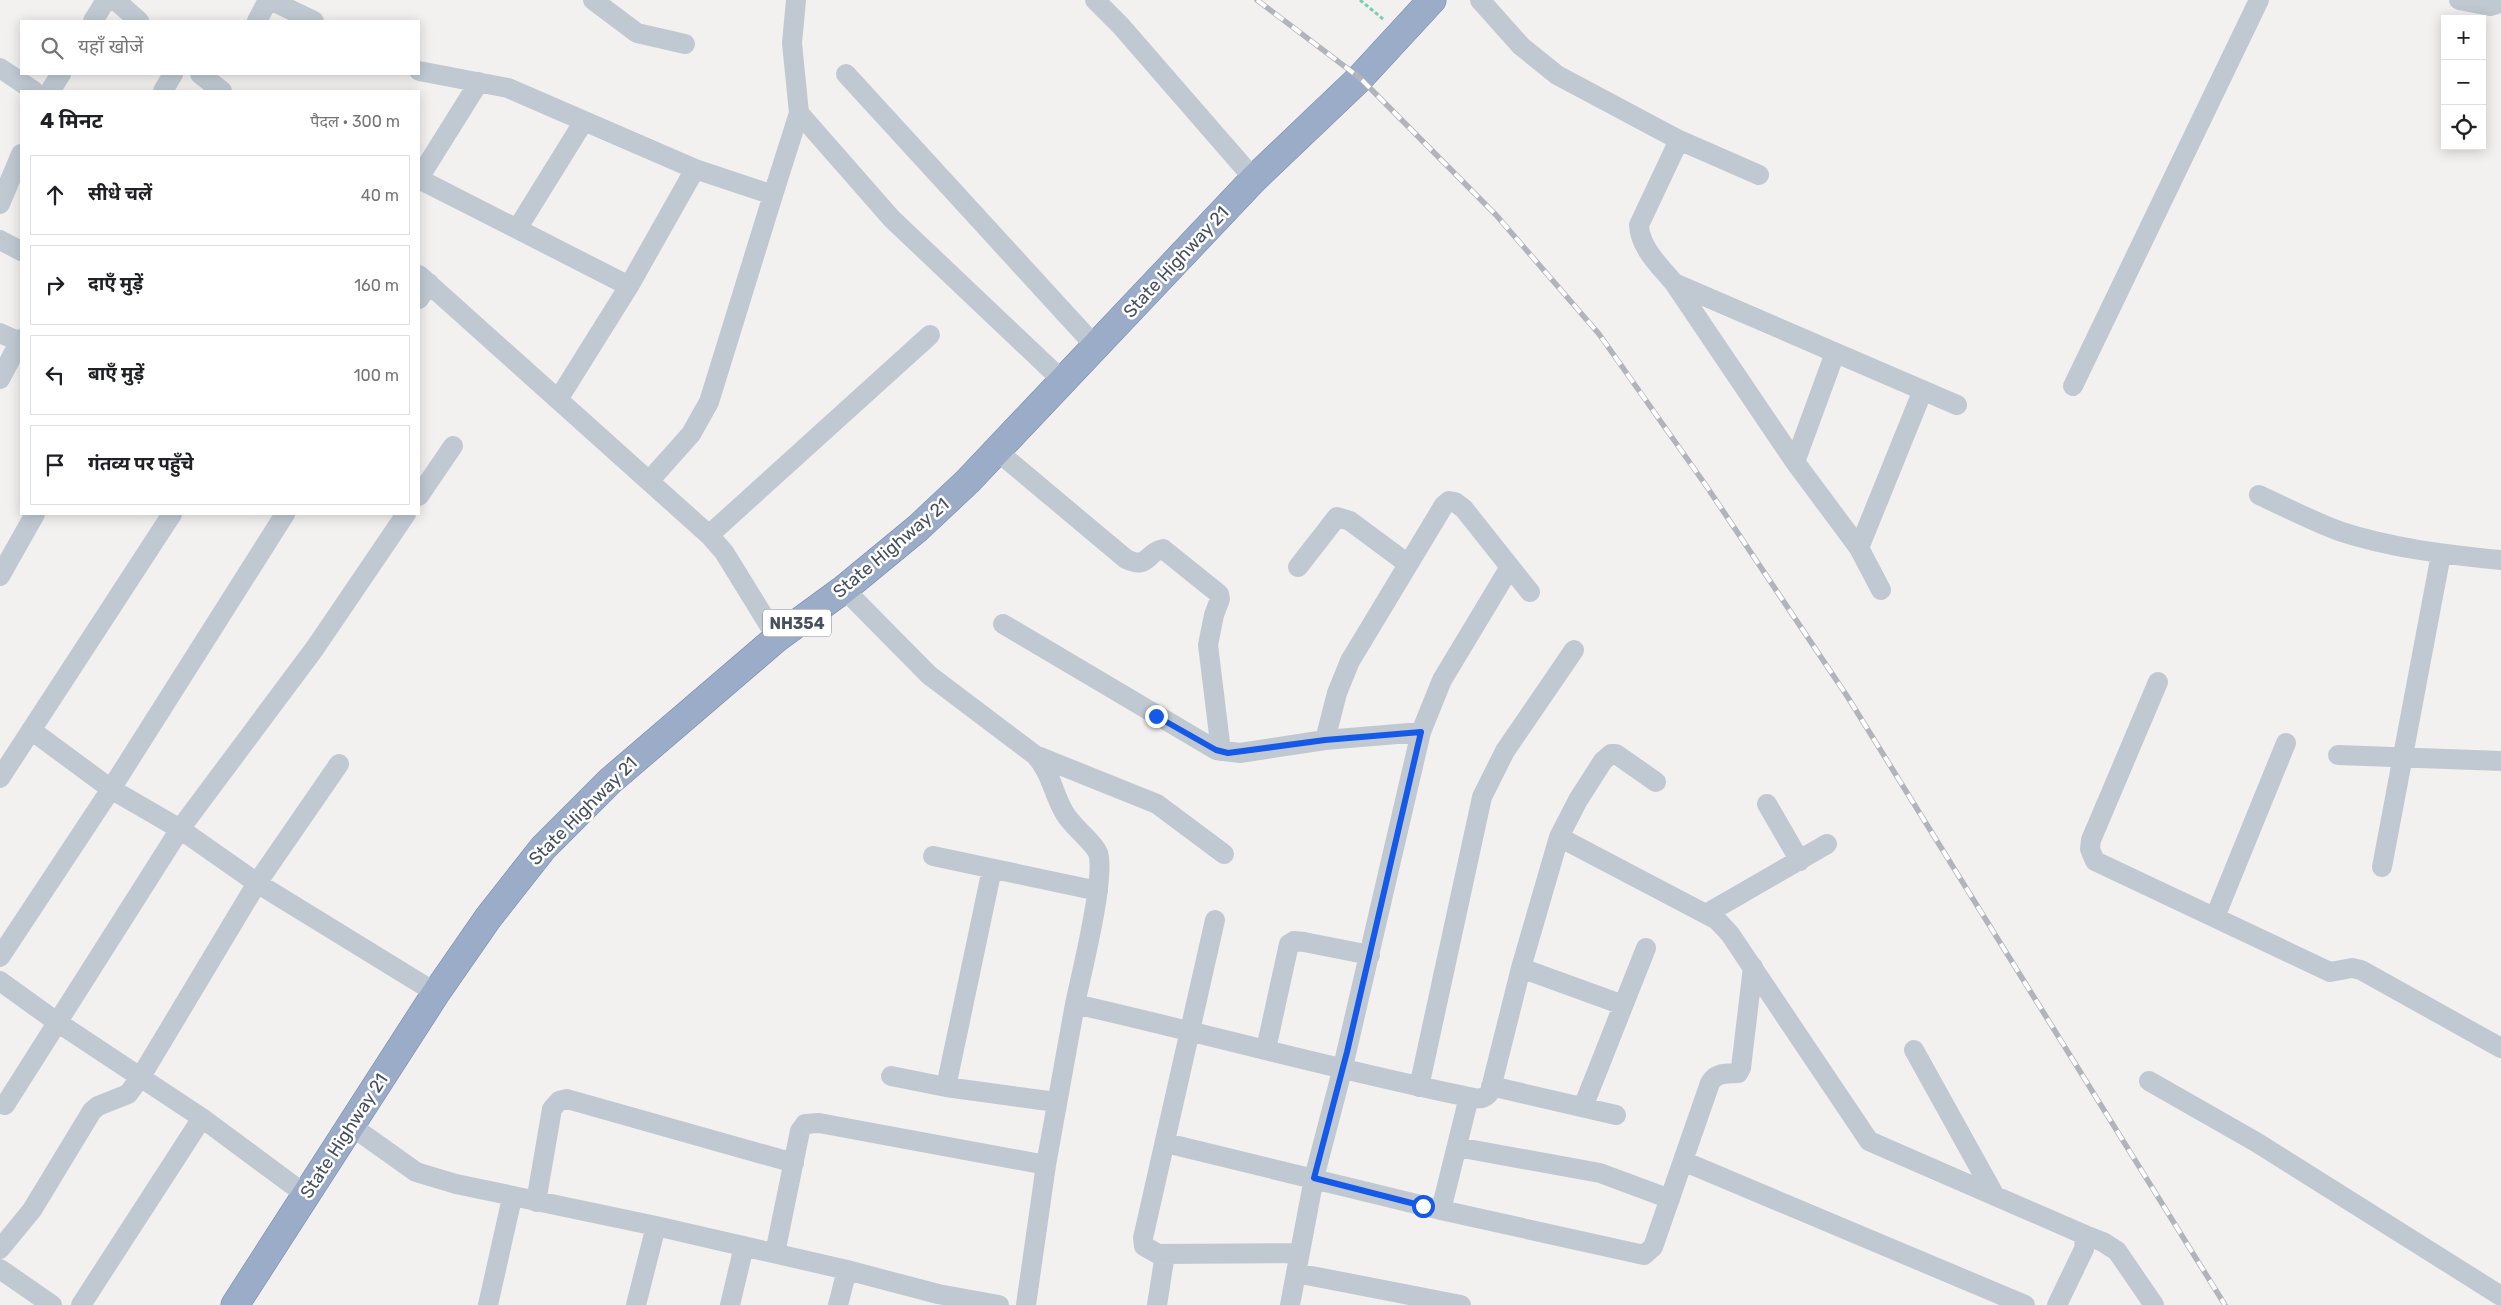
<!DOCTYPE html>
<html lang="hi">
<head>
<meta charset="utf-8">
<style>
	body { margin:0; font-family:Rubik,"Noto Sans Devanagari",sans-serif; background:#f2f2f2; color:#202124 }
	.controls { position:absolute; right:15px; top:15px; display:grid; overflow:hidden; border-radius:0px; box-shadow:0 2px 12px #0003 }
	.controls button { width:45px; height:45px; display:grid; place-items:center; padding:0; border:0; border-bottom:1px solid #e0e0e0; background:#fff; color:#202124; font:25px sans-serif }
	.stop { position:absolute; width:15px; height:15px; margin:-11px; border:4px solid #1459e8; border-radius:50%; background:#fff }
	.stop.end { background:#1459e8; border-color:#fff; box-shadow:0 1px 5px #0008 }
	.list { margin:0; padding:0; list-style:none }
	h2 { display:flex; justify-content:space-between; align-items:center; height:65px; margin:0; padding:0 20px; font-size:21px }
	h2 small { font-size:16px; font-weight:400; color:#757577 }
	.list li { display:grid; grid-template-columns:32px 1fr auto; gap:15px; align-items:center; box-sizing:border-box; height:80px; margin:0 10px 10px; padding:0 10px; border:1px solid #e0e0e0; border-radius:0px }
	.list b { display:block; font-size:19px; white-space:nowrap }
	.list em { font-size:16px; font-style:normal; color:#757577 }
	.icon { flex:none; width:28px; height:28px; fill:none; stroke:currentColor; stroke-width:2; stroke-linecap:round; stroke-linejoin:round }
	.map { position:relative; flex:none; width:2501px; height:1305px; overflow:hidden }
	.search { position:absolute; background:#fff; box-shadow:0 2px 12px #0003; left:20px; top:20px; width:400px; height:55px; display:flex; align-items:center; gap:12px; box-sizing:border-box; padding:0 18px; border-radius:0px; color:#757577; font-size:19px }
	.panel { position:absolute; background:#fff; box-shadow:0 2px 12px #0003; left:20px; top:90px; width:400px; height:425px; border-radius:0px }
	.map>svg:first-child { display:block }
</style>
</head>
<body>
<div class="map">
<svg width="2501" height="1305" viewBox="0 0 2501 1305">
	<rect width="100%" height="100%" fill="#f3f0f0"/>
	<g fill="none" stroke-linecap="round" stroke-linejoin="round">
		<defs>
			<path id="trunk" d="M235 1305 436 993 488 918 543 848 610 781 777 638 844 589 918 528 968 481 1254 179 1360 78 1432 0"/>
		</defs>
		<!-- trunk casing -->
		<use href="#trunk" stroke="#7287ac" stroke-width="29"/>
		<!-- path -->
		<path stroke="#75d0ad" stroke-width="3" stroke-dasharray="4 2.5" stroke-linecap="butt" d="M1360 0 1383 19"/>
		<!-- minor -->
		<path stroke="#c0c9d2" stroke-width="20" d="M115 0 139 21
			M270 0 314 21
			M593 0 637 33 685 44
			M796 0 792 43 799 113
			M1095 0 1121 26 1254 179
			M1480 0 1521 46 1557 75 1679 140 1639 225C1640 248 1660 266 1674 283L1957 405
			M2459 0 2490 6 2501 3
			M93 21 106 0
			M257 21 268 0
			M0 68 34 91
			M419 71 508 88 695 169 629 286 559 398
			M200 74 222 91
			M846 74 1096 347
			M50 91 61 74
			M163 91 173 74
			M1679 140 1759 175
			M695 169 773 195 799 113 892 219 1064 382
			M419 178 479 82
			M419 179 629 286
			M0 204 21 154
			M517 229 584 121
			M0 240 21 251
			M419 275 709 535 724 552 777 638
			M1674 283 1795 462 1859 548 1881 590
			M419 299 429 283
			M0 333 20 342
			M0 379 21 339
			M2073 386 2259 0
			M997 451 1126 559C1149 570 1146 552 1163 549L1219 594 1220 599 1214 615 1208 645 1221 751
			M1795 462 1835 353
			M650 480 691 434 709 402 773 195
			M2259 495C2285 507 2312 521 2339 531 2390 548 2448 555 2501 560
			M419 496 453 446
			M709 535 930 335
			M1859 548 1923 390
			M1298 567 1337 517 1350 521 1408 564
			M0 576 35 514
			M844 589 929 675 1035 755C1051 772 1053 793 1064 812 1072 827 1093 841 1098 853 1106 877 1081 975 1075 1004
			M1003 624 1216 750 1240 753 1325 740 1421 732
			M2158 682 2091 840 2090 849 2095 861 2330 972 2352 968 2361 970 2501 1048
			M31 730 111 789 180 829 257 883 436 993
			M1325 740 1337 693 1350 661 1444 505 1449 501 1455 502 1464 509 1530 592
			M1035 755 1157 804 1224 854
			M2338 755 2501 761
			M0 778 172 514
			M1767 804 1800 861
			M1559 837 1717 920 1730 934 1869 1141 2085 1235 2084 1249 2057 1305
			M933 856 1098 891
			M2382 867 2441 554
			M1706 914 1827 844
			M2215 917 2286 743
			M1215 920 1143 1238 1144 1246 1158 1254 1299 1253
			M0 957 111 789 285 514
			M1521 968 1623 1005
			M0 981 57 1022 202 1118 306 1195
			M1266 1049 1289 944 1294 941 1304 942 1370 955
			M1914 1050 1995 1196
			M891 1076 946 1087 1056 1102
			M2149 1081 2256 1142 2501 1296
			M1491 1086 1616 1115
			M946 1087 992 869
			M1419 1087 1482 797 1505 751 1574 650
			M5 1105 180 829 315 648 406 514
			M1583 1107 1646 948
			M350 1125 416 1172 456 1184 656 1226 847 1270 938 1294 999 1305
			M1166 1143 1441 1210 1644 1255 1653 1247 1710 1083C1716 1072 1727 1074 1738 1073L1741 1068 1753 967
			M1457 1147 1600 1173 1670 1199
			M1683 1161 2025 1305
			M1046 1165 1075 1004C1207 1034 1337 1070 1469 1097 1478 1099 1484 1100 1490 1092L1521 968 1559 837 1578 800 1603 761 1611 754H1616L1656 782
			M536 1202 552 1109 559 1101 567 1099 794 1163
			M1441 1210 1469 1097
			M2085 1235 2103 1242 2117 1251 2154 1305
			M0 1249 32 1210 92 1111 98 1106 128 1094 140 1078 257 883 339 764
			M775 1253 800 1131 805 1124 819 1123 1046 1165 1026 1305
			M0 1269 52 1305
			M1296 1273 1461 1305
			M81 1305 202 1118
			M488 1305 512 1198
			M636 1305 656 1226
			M730 1305 744 1246
			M838 1305 847 1270
			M1157 1305 1165 1254
			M1290 1305 1314 1178 1342 1071 1421 732 1442 680 1510 567"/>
		<!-- trunk -->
		<use href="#trunk" stroke="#9bacc8" stroke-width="28"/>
		<defs>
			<path id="rail" d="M1257 0 1360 78 1496 215 1599 334 1707 487 1847 696 2225 1305"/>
		</defs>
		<!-- rail casing -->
		<use href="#rail" stroke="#b2b4bb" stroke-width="5.5"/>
		<!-- rail -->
		<use href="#rail" stroke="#fff" stroke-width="4" stroke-dasharray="11" stroke-linecap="butt"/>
	</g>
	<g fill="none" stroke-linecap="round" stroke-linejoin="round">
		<!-- route -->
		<path stroke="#1459e8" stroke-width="6" d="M1156 716 1216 750 1228 753 1325 740 1421 732 1347 1052 1314 1178 1423 1206"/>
	</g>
	<g text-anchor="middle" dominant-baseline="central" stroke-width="5" stroke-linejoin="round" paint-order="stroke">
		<!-- shield labels -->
		<rect fill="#fff" stroke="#7e858e" stroke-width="1" x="763" y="609.5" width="68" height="27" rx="4"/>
		<g font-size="16" font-weight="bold" fill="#47515e">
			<text x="797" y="623">NH354</text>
		</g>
		<!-- street labels -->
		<g font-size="18" fill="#47515e" stroke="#fff">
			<text transform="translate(1176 262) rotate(-47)">State Highway 21</text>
			<text transform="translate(891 548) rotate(-40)">State Highway 21</text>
			<text transform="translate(583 811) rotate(-45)">State Highway 21</text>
			<text transform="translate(344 1136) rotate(-57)">State Highway 21</text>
		</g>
	</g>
</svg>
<div class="controls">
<button>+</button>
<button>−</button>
<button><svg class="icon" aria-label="locate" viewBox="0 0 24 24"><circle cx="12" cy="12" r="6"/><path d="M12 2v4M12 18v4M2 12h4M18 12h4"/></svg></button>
</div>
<div class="stop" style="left:1423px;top:1206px"></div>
<div class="stop end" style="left:1156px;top:716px"></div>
<div class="search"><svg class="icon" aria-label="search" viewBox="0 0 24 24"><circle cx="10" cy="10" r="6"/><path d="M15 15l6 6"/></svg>यहाँ खोजें</div>
<section class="panel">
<h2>4 मिनट<small>पैदल · 300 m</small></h2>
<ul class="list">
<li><svg class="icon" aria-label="ahead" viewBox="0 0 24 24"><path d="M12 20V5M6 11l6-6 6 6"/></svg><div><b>सीधे चलें</b></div><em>40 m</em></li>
<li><svg class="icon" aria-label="right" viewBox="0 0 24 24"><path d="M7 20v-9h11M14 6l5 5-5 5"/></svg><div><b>दाएँ मुड़ें</b></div><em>160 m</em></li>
<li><svg class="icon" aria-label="left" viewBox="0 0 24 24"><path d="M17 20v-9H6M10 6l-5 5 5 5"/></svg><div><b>बाएँ मुड़ें</b></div><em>100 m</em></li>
<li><svg class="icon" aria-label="arrive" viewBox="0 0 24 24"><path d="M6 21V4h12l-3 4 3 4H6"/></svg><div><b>गंतव्य पर पहुँचे</b></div></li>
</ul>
</section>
</div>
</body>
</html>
